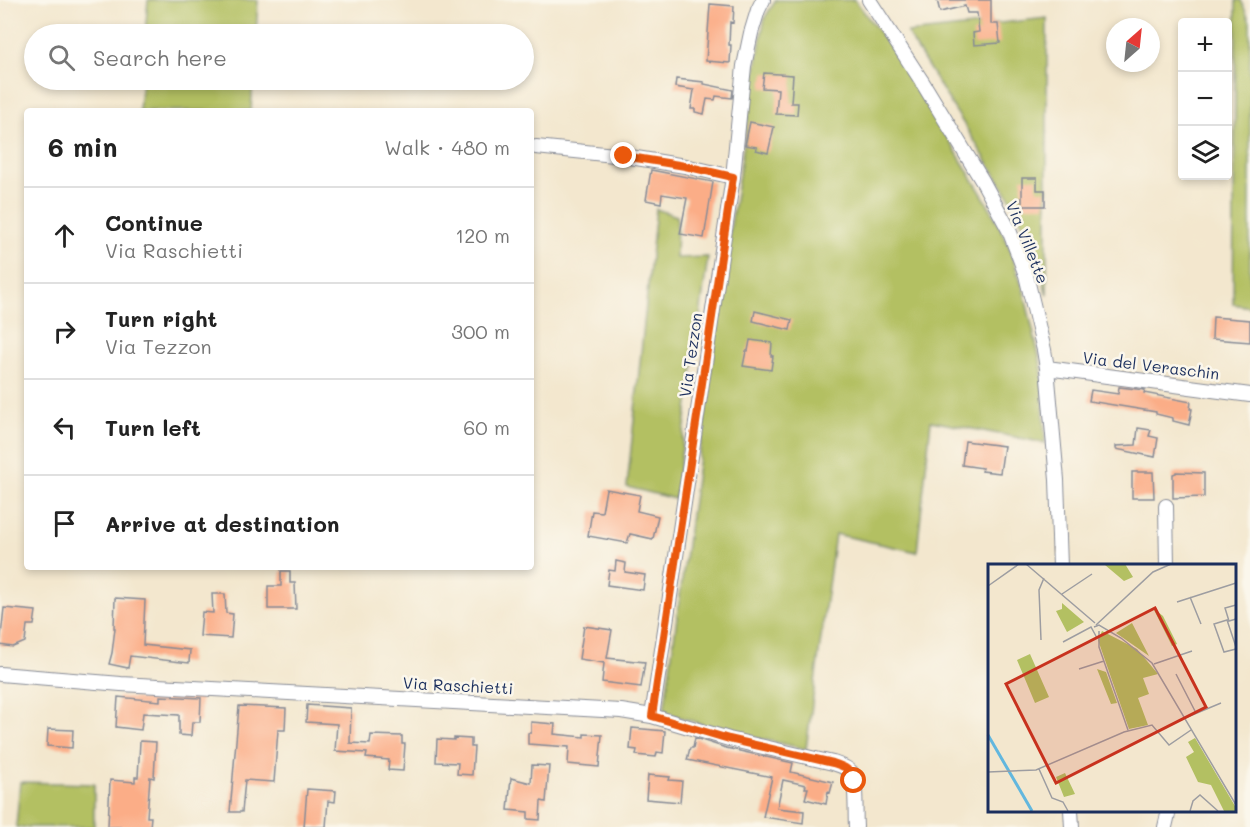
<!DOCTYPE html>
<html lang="en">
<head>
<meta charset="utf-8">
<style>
	body { margin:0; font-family:Mali,sans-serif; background:#f6f6f6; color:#222 }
	.controls { position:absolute; right:18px; top:18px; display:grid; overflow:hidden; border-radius:6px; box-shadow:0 3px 9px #0003 }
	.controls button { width:54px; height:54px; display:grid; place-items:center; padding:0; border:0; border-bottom:2px solid #e0e0e0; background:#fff; color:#222; font:30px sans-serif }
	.compass { position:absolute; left:1106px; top:18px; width:54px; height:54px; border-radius:50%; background:#fff; box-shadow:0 3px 9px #0003; rotate:27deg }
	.stop { position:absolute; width:18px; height:18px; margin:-14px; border:4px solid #ea580c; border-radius:50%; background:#fff }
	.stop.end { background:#ea580c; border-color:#fff; box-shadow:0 2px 6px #0008 }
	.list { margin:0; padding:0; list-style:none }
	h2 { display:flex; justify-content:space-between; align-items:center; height:78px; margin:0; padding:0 24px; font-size:26px }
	h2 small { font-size:20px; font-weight:400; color:#767676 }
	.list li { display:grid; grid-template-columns:39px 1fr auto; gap:18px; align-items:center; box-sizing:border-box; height:96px; padding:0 24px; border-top:2px solid #e0e0e0 }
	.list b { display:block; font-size:22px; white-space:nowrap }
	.list p { margin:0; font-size:20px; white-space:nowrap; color:#767676 }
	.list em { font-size:20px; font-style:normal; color:#767676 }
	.icon { flex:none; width:33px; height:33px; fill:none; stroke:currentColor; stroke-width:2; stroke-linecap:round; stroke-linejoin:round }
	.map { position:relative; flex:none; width:1250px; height:827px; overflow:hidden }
	.search { position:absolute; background:#fff; box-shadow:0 3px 9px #0003; left:24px; top:24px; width:510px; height:66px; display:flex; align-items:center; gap:15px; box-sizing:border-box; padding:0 21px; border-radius:33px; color:#767676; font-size:22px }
	.panel { position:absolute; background:#fff; box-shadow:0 3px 9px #0003; left:24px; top:108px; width:510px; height:462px; border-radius:6px }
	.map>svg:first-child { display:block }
</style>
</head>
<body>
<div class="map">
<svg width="1250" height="827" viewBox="0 0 1250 827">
	<rect width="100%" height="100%" fill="#fbf7ec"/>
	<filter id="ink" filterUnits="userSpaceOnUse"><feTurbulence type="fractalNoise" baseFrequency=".0167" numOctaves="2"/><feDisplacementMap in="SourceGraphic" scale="12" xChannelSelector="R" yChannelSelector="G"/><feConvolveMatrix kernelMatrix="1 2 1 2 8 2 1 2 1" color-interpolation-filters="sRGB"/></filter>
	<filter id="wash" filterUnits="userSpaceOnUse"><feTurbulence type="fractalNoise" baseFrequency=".008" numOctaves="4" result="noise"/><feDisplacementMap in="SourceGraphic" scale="24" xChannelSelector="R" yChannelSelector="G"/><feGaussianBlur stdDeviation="1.35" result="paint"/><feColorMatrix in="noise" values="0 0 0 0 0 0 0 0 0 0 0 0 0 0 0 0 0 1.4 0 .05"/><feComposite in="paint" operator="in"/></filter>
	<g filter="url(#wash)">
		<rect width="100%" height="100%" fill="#f3e7ce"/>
		<!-- green -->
		<path fill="#b3c062" stroke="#677860" stroke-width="1.5" d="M148 0H258L256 34H145Z
			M776 0H855L891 48 936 119 991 209 1010 249 1024 292 1042 369 1045 443 931 421 917 552 835 534 806 749 717 729 664 712 730 231 761 37 765 17Z
			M1236 0H1241L1250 22V307L1233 304Z
			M1047 18V295L1039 264 1030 240 1010 198 907 33Z
			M142 80H253L251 111H139Z
			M656 209 677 216 676 258 708 257 675 499 627 487Z
			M20 782 94 784V827H16Z"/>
		<g id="blocks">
			<!-- building -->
			<path fill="#fbad87" d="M937 0H991V24H998L1000 43 974 45 973 33 979 32 977 13H967L965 6 940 12Z
				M710 4 734 6 733 23 730 22 729 45H731L730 63 706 61Z
				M764 73 793 75 791 103H798L797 115 776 114 778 89 762 88Z
				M676 79 704 82V84L733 90 732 98 716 96 715 100 707 99 704 114 695 112V109H691L694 90 675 87Z
				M750 122 774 127 768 153 756 150 757 147 745 145Z
				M651 170 713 182 704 238 680 234 687 198 662 194 661 203 646 200Z
				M1022 178H1037V190H1045V206H1022Z
				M755 311 792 320 790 330 753 321Z
				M1213 317 1250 320V342L1212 339Z
				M750 340 772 343 771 356H773L771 370 743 366 746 351H748Z
				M1119 387 1145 390 1144 393 1191 402 1190 409H1192L1189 425 1173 421V418L1156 414V412L1089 401 1091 390 1118 394Z
				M1138 428 1151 430 1149 436 1158 438 1155 457 1116 449V446L1136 445Z
				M965 441 1004 446 1000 473 982 471 983 468 962 465Z
				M1132 472H1153L1154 498H1132Z
				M1176 472 1204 473V497L1173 498V474L1176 473Z
				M606 489 640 495 637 511 658 516 653 539 630 534 627 543 588 536 592 511 602 512Z
				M616 561 626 563 625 572 645 575 643 590 607 585 609 570 615 571Z
				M281 571H290V583H295L296 609H268V586H281Z
				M212 594H225L226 613 233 614 231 638 200 636 202 612 213 613Z
				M115 598 145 600 143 645 190 650 189 663 130 656 128 668 109 664 112 653 115 628H114Z
				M4 608 36 611 34 625H27L25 642 13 647 0 645Z
				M584 626 612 630 607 658 645 662 641 687 602 682 604 663 579 659Z
				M160 696 201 698 200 722H192L191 736 179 735V715L143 713 141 730 116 727 118 697 160 701Z
				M307 705 351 708 350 743 370 744 371 735 402 736V744H405L403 771 388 770 389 760 366 758 367 753 335 751 337 724 306 722Z
				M239 706 286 708 285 730H278L274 782 245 780 242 812H230Z
				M531 722 555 724 554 734 584 737V734L602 735 599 767 568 764 569 747 528 744V733H531Z
				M632 728 665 731 663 753 657 752 656 757 636 755 637 750 630 749Z
				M48 729 73 730 72 748 47 746Z
				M454 738 471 739V747H474L472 775 457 774 458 763 436 762 437 739 454 740Z
				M695 738 726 748 793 763 791 772 833 782 830 793 828 792 826 804 805 799 808 788H805L806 785 783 780 777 808 804 811 803 823 763 817 772 777 687 760 690 748H693Z
				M140 741 156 742 154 778 150 777 147 817H151L150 827H108L110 780 135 782V777H138Z
				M532 765 549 766 546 802 541 801 540 820 528 819V812L508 810 511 778 531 783Z
				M648 775 670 777 669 780 682 781 680 802 646 799Z
				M307 789 336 791 335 802 328 801 326 827H304Z"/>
		</g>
	</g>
	<g filter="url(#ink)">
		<use href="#blocks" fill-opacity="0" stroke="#878b96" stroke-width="1.5"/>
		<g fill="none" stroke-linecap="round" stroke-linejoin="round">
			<defs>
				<path id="minor" d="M869 0 921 80 983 182 1009 230 1026 275 1044 350 1047 368 1057 480 1060 566
					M536 147 624 156 685 166 733 177
					M1047 368 1250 395
					M1166 506 1167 566
					M0 674 121 684 621 711 652 716 729 739 833 763C839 765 847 767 851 772 857 781 855 815 856 827
					M652 716 733 177 744 66 751 33 758 10 763 0
					M1071 810 1072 827
					M1165 827 1169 810"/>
			</defs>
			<!-- minor casing -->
			<use href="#minor" stroke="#878b96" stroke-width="16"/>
			<!-- minor -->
			<use href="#minor" stroke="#fff" stroke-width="14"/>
		</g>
	</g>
	<g fill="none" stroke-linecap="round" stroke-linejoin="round" filter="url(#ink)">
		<!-- route -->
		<path stroke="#ea580c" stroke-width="8" d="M624 156 685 166 733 177 652 716 729 739 833 763C846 767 850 769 854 781"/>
	</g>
	<g text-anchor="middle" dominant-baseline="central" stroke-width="5" stroke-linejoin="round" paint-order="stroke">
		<!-- street labels -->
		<g font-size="16" fill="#1b2f5e" stroke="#fbf7ec">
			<text transform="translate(1028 242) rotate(68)">Via Villette</text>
			<text transform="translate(690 355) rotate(-82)">Via Tezzon</text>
			<text transform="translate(1151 365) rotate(7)">Via del Veraschin</text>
			<text transform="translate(458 685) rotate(3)">Via Raschietti</text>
		</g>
	</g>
	<!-- overview -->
	<g transform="translate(988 564)">
		<rect width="248" height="248" fill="#f3e7ce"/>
		<path d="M137 0 145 13 136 17 117 1ZM74 39 96 58 79 68 68 47 74 45ZM165 44 175 52 189 80 184 82ZM144 59 161 92 128 69ZM114 67 149 85 170 110 155 114 161 130 150 134 160 161 141 165 110 76ZM42 90 61 133 47 139 29 96ZM109 105 118 108 129 139 123 140ZM207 174 247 242V247H236L223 221 210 218 198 193 206 188 200 178ZM77 209 87 230 76 233 68 213Z" fill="#b3c062"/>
		<path fill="none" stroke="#62b7de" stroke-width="3" d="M0 171 44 247"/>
		<path fill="none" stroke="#9d9da1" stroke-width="1.5" d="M38 0 107 59M0 22 31 0M74 30 104 10M202 33 213 60M189 38 248 19M248 41 237 44 241 57 248 55M108 61 165 8 183 0M106 63 111 61 133 74 164 99 248 241M111 67V83L140 166M53 76 51 26 56 14M75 78 103 63 109 74M248 83 239 56 226 60 236 88 248 85M166 100 204 87M91 105 116 97M188 110 208 149M197 154 233 139M51 205 64 234 75 238 80 247M0 208 48 206 136 168 164 161 181 181 203 166M202 247 205 237 212 231 230 247"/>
		<path fill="#c8321e" fill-opacity="0.15" stroke="#c8321e" stroke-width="3" d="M167 44 218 143 68 219 18 120Z"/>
		<rect width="248" height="248" fill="none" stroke="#1b2f5e" stroke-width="3"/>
	</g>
</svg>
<div class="controls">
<button>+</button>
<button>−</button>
<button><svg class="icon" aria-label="layers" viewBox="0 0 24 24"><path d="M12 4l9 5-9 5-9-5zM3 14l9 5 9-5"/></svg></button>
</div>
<svg class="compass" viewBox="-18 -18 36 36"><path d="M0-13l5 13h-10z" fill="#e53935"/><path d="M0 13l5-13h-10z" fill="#767676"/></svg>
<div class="stop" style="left:854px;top:781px"></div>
<div class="stop end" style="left:624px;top:156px"></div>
<div class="search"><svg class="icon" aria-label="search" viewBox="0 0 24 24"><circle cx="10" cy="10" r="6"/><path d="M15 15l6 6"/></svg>Search here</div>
<section class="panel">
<h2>6 min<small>Walk · 480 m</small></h2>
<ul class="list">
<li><svg class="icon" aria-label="ahead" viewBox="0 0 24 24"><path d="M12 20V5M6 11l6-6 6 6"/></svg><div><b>Continue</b><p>Via Raschietti</p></div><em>120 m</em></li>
<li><svg class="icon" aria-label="right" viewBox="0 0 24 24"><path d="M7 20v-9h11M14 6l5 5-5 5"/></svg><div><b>Turn right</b><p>Via Tezzon</p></div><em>300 m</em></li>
<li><svg class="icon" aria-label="left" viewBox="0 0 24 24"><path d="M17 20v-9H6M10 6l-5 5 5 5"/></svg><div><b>Turn left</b></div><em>60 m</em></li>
<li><svg class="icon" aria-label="arrive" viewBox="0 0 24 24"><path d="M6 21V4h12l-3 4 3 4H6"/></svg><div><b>Arrive at destination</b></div></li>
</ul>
</section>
</div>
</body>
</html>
